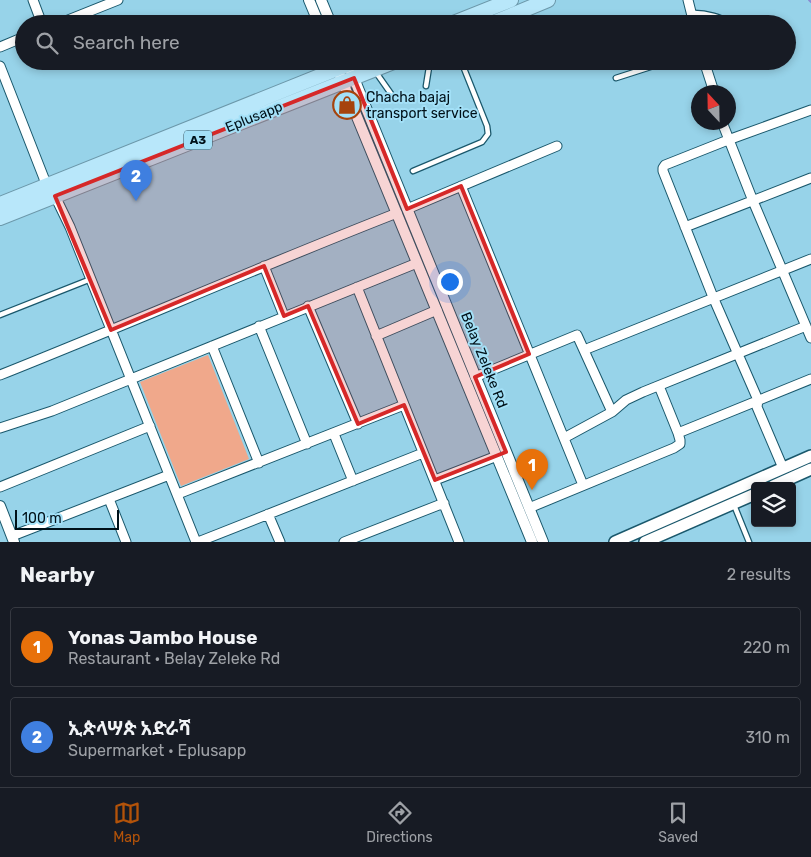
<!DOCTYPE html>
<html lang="en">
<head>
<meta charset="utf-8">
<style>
	body { margin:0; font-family:Rubik,"Noto Sans Ethiopic",sans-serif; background:#20242c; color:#f1f3f6 }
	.controls { position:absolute; right:15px; bottom:15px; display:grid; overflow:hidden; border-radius:5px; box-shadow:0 2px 8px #0003 }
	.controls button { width:45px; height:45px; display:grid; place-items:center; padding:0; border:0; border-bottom:1px solid #363941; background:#171b24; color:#f1f3f6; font:25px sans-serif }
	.compass { position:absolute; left:691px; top:85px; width:45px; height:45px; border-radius:50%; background:#171b24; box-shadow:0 2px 8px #0003; rotate:338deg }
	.scale { position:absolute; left:15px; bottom:12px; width:104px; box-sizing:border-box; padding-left:5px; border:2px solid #001119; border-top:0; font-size:14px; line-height:18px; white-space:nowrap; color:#001119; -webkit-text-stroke:4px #a3e0f7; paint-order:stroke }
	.you { position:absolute; left:449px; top:281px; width:18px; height:18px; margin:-12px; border:4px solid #fff; border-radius:50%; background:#1a73e8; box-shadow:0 0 0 8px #1a73e833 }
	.badge { display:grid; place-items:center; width:32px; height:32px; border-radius:50%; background:#b45309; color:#fff; font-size:16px; font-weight:700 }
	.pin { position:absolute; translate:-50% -41px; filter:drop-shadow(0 1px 2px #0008) }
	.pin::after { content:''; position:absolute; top:26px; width:18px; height:15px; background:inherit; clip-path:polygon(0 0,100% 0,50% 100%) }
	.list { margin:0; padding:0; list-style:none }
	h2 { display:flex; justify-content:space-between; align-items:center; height:65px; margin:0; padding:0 20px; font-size:21px }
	h2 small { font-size:16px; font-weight:400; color:#9ea1a6 }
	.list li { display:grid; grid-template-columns:32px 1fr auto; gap:15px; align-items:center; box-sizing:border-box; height:80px; margin:0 10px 10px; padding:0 10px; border:1px solid #363941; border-radius:5px }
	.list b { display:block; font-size:19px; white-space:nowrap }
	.list p { margin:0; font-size:16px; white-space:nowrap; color:#9ea1a6 }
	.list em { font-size:16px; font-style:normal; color:#9ea1a6 }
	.icon { flex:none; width:28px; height:28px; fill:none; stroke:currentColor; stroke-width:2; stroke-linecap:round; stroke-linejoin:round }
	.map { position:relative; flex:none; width:811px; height:542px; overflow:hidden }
	.search { position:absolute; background:#171b24; box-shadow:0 2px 8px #0003; left:15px; right:15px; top:15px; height:55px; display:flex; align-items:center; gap:12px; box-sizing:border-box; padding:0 18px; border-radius:28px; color:#9ea1a6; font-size:19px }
	.sheet { height:245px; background:#171b24 }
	nav { display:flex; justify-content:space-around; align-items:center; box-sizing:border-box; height:70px; border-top:1px solid #363941; background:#171b24; font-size:14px; color:#9ea1a6 }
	nav a { display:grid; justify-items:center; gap:2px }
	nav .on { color:#b45309 }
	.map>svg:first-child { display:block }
</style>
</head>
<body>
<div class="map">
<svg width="811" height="542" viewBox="0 0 811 542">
	<rect width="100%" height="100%" fill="#97d3e9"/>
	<!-- green -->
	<path fill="#f0a88b" d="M208 355 249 459 181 486 140 382Z"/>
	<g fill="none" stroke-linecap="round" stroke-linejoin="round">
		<!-- stream -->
		<path stroke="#8b8bd2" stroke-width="2" d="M809 0 811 2"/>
		<defs>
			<path id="service" d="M691 13C707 12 721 18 735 24
				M375 71 394 98
				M616 78 669 61
				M426 86 430 61
				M413 171 482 142 488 134 487 126 461 61
				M0 315 91 279
				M734 505 749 542"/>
			<path id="minor" d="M33 0 42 24
				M688 0 694 24
				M58 24 118 0
				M0 47 24 37
				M704 61 714 92
				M0 66 47 186 55 196 70 227 196 542
				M722 122 753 201 811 338
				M461 186 583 485
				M407 209 557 146
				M685 227 811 178
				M264 266 284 316
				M357 287 459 542
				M308 306 358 424
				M259 326 307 444
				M376 336 437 310
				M212 346 259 463
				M584 350 811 259
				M0 375C133 322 264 265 397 213
				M475 377 577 335 612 412
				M0 428 52 411 417 263
				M678 433 811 379
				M334 434 353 481
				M564 438 612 412 626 400 643 392 806 326
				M783 468 757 407 758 400 713 297 663 171V168L665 165 728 140 811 110
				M435 480 497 456
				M0 487 150 426
				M178 494 404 405
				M109 499 126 542
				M529 508 657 455 674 448 680 444V440L678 433 659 386
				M268 514 280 542
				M12 536 169 475
				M198 542 423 453
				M344 542 444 503"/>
			<path id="tertiary" d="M309 0 319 24
				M321 0 331 24
				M334 61 532 542
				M351 71 543 542
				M0 506 14 542"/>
			<path id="secondary" d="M773 486 811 469
				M615 542 811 456
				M645 542 755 494"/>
			<path id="trunk" d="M451 24 511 0
				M490 24 548 0
				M0 204 357 61
				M0 218 396 61"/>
		</defs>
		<!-- service casing -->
		<use href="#service" stroke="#1a586c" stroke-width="7"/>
		<!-- minor casing -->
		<use href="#minor" stroke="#1a586c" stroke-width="11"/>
		<!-- tertiary casing -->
		<use href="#tertiary" stroke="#1a586c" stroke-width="12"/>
		<!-- secondary casing -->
		<use href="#secondary" stroke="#1a586c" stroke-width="14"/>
		<!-- trunk casing -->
		<use href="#trunk" stroke="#6c98aa" stroke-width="16"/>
		<!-- service -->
		<use href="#service" stroke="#fff" stroke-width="4.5"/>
		<!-- minor -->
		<use href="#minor" stroke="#fff" stroke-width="9"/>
		<!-- tertiary -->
		<use href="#tertiary" stroke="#fff" stroke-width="10"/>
		<!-- secondary -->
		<use href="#secondary" stroke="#fff" stroke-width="11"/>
		<!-- trunk -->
		<use href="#trunk" stroke="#b8e7fa" stroke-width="14"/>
	</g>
	<!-- marked area -->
	<path fill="#d62828" fill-opacity="0.2" stroke="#d62828" stroke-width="4" stroke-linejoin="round" d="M354 78 407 209 461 186 529 354 475 377 506 452 435 480 404 405 358 424 308 306 284 316 264 266 111 330 55 196Z"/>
	<!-- icons -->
	<defs>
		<symbol id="shop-ring" viewBox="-11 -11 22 22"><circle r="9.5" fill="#a3e0f7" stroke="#a6430d" stroke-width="1.5"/><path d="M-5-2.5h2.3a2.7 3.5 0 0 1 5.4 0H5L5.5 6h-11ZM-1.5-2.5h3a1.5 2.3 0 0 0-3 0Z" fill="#a6430d"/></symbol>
	</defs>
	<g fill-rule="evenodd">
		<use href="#shop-ring" x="331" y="89" width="32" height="32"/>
	</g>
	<g text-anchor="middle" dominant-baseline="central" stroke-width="4" stroke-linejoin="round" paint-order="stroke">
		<!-- shield labels -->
		<rect fill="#a3e0f7" stroke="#314f5c" stroke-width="1" x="184" y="130.5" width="28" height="19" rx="4"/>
		<g font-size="12" font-weight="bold" fill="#001119">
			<text x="198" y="140">A3</text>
		</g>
		<!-- poi labels -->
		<g font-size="14" fill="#001119" stroke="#a3e0f7" text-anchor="start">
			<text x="366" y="97">Chacha bajaj<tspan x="366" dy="16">transport service</tspan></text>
		</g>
		<!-- street labels -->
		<g font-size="14" fill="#001119" stroke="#a3e0f7">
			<text transform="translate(254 117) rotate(-22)">Eplusapp</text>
			<text transform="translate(484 360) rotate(68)">Belay Zeleke Rd</text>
		</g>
	</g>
</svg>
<div class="controls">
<button><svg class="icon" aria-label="layers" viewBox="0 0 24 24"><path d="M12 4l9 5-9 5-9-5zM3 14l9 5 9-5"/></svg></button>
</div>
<svg class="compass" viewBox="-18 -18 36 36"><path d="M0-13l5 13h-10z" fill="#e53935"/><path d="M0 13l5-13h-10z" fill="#9ea1a6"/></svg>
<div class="scale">100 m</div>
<div class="you"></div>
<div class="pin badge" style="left:532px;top:490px;background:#e8710a">1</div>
<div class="pin badge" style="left:136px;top:201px;background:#3f7fe0">2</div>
<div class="search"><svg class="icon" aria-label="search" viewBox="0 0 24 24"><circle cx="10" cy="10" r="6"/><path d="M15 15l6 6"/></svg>Search here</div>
</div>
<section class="sheet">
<h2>Nearby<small>2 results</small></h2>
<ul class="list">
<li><span class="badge" style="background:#e8710a">1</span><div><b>Yonas Jambo House</b><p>Restaurant · Belay Zeleke Rd</p></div><em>220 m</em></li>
<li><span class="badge" style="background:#3f7fe0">2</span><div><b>ኢጵላሣጵ አድራሻ</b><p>Supermarket · Eplusapp</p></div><em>310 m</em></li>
</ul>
</section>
<nav>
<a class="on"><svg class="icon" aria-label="map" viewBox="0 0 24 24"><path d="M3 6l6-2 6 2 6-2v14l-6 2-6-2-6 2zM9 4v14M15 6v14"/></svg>Map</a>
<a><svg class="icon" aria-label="directions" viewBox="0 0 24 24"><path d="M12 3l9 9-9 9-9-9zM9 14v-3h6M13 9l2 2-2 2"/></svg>Directions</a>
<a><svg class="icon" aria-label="saved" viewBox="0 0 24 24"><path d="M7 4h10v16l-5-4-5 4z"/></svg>Saved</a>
</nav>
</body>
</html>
